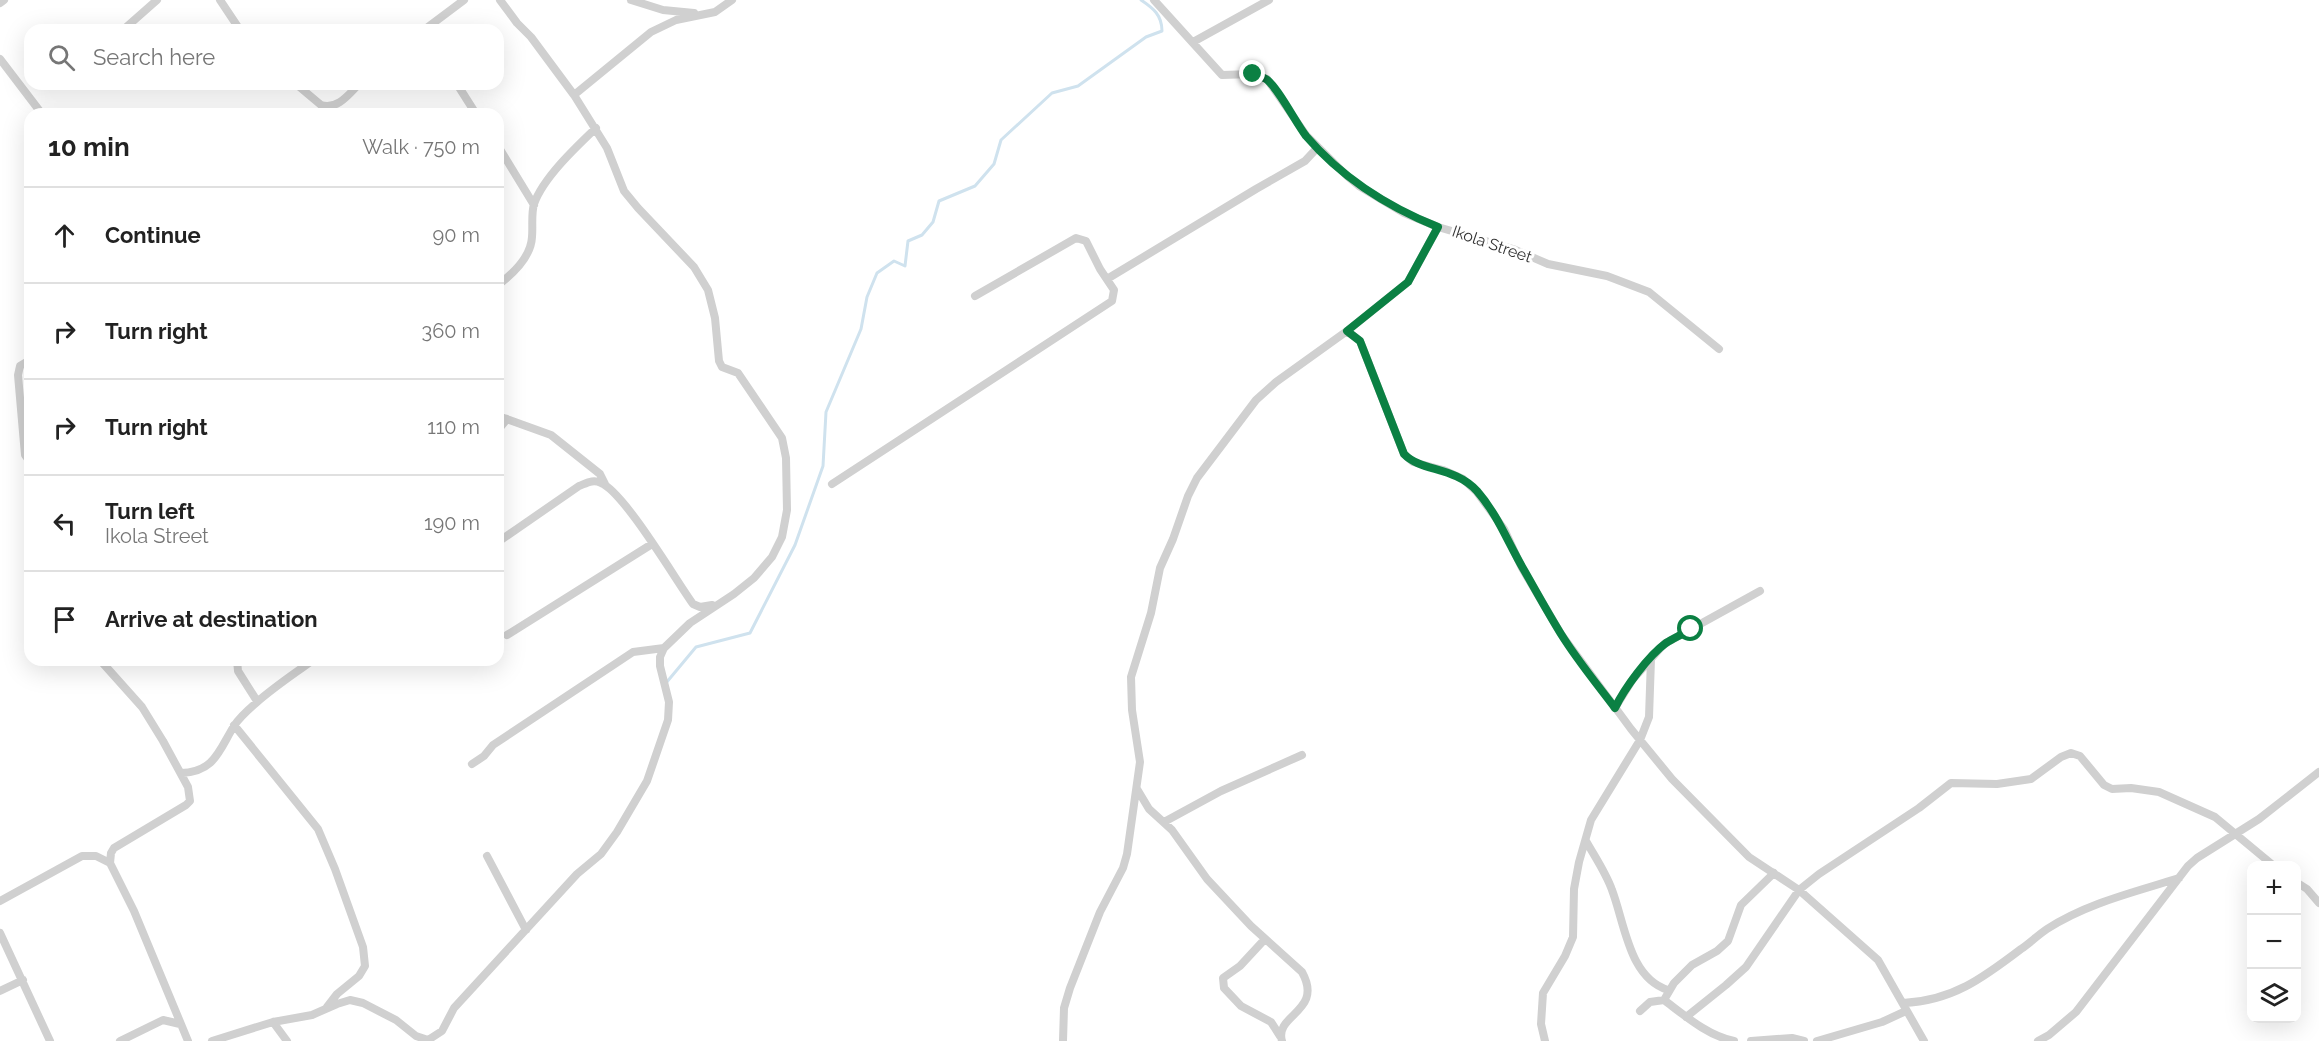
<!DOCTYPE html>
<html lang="en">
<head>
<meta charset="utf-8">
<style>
	body { margin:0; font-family:Raleway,sans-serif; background:#f6f6f6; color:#222 }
	.controls { position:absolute; right:18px; bottom:18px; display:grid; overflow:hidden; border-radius:12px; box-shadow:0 6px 24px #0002 }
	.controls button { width:54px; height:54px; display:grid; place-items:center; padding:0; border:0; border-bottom:2px solid #e0e0e0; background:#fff; color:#222; font:30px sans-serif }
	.stop { position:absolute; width:18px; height:18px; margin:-14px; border:4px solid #0b8043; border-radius:50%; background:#fff }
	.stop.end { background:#0b8043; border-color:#fff; box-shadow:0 2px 6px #0008 }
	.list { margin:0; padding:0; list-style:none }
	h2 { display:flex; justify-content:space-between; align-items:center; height:78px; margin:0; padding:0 24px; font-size:26px }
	h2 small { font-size:20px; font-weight:400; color:#767676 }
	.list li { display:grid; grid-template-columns:39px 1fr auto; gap:18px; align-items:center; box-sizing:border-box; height:96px; padding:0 24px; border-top:2px solid #e0e0e0 }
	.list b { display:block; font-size:22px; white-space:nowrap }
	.list p { margin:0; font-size:20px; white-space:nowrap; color:#767676 }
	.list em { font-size:20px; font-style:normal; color:#767676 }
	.icon { flex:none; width:33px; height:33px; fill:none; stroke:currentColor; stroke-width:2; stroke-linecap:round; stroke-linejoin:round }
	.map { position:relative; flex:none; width:2319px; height:1041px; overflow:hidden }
	.search { position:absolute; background:#fff; box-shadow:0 6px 24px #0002; left:24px; top:24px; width:480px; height:66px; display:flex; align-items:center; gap:15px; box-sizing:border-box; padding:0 21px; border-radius:18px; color:#767676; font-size:22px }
	.panel { position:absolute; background:#fff; box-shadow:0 6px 24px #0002; left:24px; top:108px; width:480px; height:558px; border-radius:18px }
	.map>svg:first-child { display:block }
</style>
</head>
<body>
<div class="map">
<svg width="2319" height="1041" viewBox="0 0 2319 1041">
	<rect width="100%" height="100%" fill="#fff"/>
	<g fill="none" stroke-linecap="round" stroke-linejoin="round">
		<!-- stream -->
		<path stroke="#cfe2ee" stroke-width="3" d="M666 683 696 647 750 633 795 545 823 466 826 412 861 329 867 297 877 273 894 261 905 266 908 241 922 235 933 222 939 201 975 186 994 164 1001 140 1052 93 1078 86 1146 37 1162 31C1162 15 1153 8 1141 0"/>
		<!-- minor -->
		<path stroke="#d0d0d0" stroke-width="8" d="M220 0 240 30
			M631 0 663 10 694 13
			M1154 0 1222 75 1253 74 1267 79 1306 135 1347 176 1359 186 1404 213 1438 227 1513 249 1548 264 1607 276 1649 292 1719 349
			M0 3 4 0
			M123 30 157 0
			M424 30 464 0
			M1193 42 1269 0
			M0 59 42 114
			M296 84 321 105C338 110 349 94 359 84
			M457 84 476 114
			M574 95 651 32 676 20 715 12 732 0
			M498 146 534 205
			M1107 279 1256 189 1305 161 1318 147
			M498 285C514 273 531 257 532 237 533 227 531 214 534 204 543 178 576 147 596 128
			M1347 331 1360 341 1404 454 1413 462 1443 470 1463 479 1476 491 1504 529 1522 568 1561 634 1631 729 1672 779 1749 857 1799 890 1878 960 1924 1041
			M30 360 20 366 18 375 25 455 30 462
			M498 416 551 435 600 474 605 484
			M498 430 507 419
			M832 484 1112 301 1114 290 1100 269 1086 241 1076 238 975 296
			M498 542 579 486C587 483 593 479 601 483 624 492 675 579 693 604L700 607 712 605
			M507 635 652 544
			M100 660 142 707 163 741 188 787 190 801 186 805 114 848 111 853 110 863
			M237 660 238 671 257 701
			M1615 708 1633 679 1651 659
			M234 725 318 829 335 869 363 947 365 966 359 976 337 994 327 1007
			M472 764 484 756 493 745 633 652 664 648
			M181 773C215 772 219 750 234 726 239 718 249 709 256 703 274 687 294 674 313 660
			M1137 789 1149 809 1172 830 1207 879 1251 926 1302 972C1324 1012 1274 1014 1282 1041
			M1164 822 1221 791 1302 755
			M1586 841C1595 857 1606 873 1612 890 1625 924 1629 978 1668 990
			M487 856 526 930
			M2296 882 2307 889 2319 903
			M0 901 82 856H96L110 863 134 911 188 1041
			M0 933 50 1041
			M1265 939 1240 966 1223 978 1224 988 1241 1006 1271 1022 1280 1036
			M0 991 23 980
			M1664 1000 1674 983 1692 965 1717 951 1728 941 1741 905 1774 873
			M1903 1003C1952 1001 1983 978 2021 949 2030 943 2038 935 2047 929 2087 903 2135 892 2179 878
			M1640 1011 1650 1002 1664 1000C1684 1015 1708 1036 1734 1041
			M1686 1017 1726 985 1746 967 1799 890 1819 874 1919 808 1951 783 1997 784 2031 779 2061 757 2071 753 2080 756 2104 785 2112 789 2131 788 2159 792 2215 817 2274 866
			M273 1022 287 1041
			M120 1041 163 1020 180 1024
			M212 1041 273 1022 312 1015 337 1004 350 1000 363 1003 396 1020 416 1036 428 1040 442 1031 454 1008 577 874 601 854 617 832 647 781 668 720 669 702 660 666V657L664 648 690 623 734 594 754 578 772 557 782 537 787 510 786 458 782 438 738 373 722 367 719 361 715 318 708 290 694 267 638 208 624 191 607 148 574 95 531 37 517 23 500 0
			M1063 1041 1064 1008 1070 988 1100 912 1123 868 1127 854 1140 762 1132 710 1131 677 1151 613 1160 568 1173 539 1188 496 1197 478 1256 400 1276 382 1347 331 1408 282 1438 227
			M1545 1041 1541 1024 1543 993 1565 956 1573 937 1574 889 1579 862 1591 820 1640 740 1649 717 1651 659 1664 644 1760 591
			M1751 1041 1792 1038 1804 1041
			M1817 1041 1882 1022 1906 1011
			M2038 1041 2049 1035 2076 1012 2188 866 2197 858 2259 819 2319 772"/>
	</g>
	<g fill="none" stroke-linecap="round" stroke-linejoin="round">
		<!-- route -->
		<path stroke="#0b8043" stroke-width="8" d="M1253 74C1257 76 1263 77 1266 79 1277 86 1296 123 1306 136 1342 178 1388 207 1438 227L1408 282 1347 331 1360 341 1404 454C1421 472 1454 466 1477 491 1498 515 1508 543 1524 570 1536 591 1548 613 1561 634 1577 660 1597 684 1615 708 1624 689 1648 656 1666 643 1674 638 1683 634 1691 629"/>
	</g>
	<g text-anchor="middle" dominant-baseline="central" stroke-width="6" stroke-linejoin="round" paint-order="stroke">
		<!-- street labels -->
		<g font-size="16" fill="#333" stroke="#fff">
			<text transform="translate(1492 244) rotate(19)">Ikola Street</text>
		</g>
	</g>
</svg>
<div class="controls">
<button>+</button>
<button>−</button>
<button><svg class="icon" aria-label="layers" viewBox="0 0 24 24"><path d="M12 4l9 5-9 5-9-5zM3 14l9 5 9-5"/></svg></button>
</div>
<div class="stop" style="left:1691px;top:629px"></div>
<div class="stop end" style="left:1253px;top:74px"></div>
<div class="search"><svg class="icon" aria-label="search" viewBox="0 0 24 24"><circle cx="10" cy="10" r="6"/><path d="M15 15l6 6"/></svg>Search here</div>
<section class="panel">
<h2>10 min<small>Walk · 750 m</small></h2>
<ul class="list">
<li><svg class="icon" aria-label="ahead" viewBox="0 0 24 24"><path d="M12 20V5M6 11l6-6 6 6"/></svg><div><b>Continue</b></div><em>90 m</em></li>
<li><svg class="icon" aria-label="right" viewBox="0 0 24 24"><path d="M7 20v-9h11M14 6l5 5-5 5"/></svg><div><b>Turn right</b></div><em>360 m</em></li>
<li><svg class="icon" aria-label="right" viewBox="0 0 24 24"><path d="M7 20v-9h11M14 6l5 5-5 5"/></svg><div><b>Turn right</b></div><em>110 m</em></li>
<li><svg class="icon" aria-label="left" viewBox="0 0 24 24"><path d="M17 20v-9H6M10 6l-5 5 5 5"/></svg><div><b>Turn left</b><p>Ikola Street</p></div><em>190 m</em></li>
<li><svg class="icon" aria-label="arrive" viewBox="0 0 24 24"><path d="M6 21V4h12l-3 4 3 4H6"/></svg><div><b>Arrive at destination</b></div></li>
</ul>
</section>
</div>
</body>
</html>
